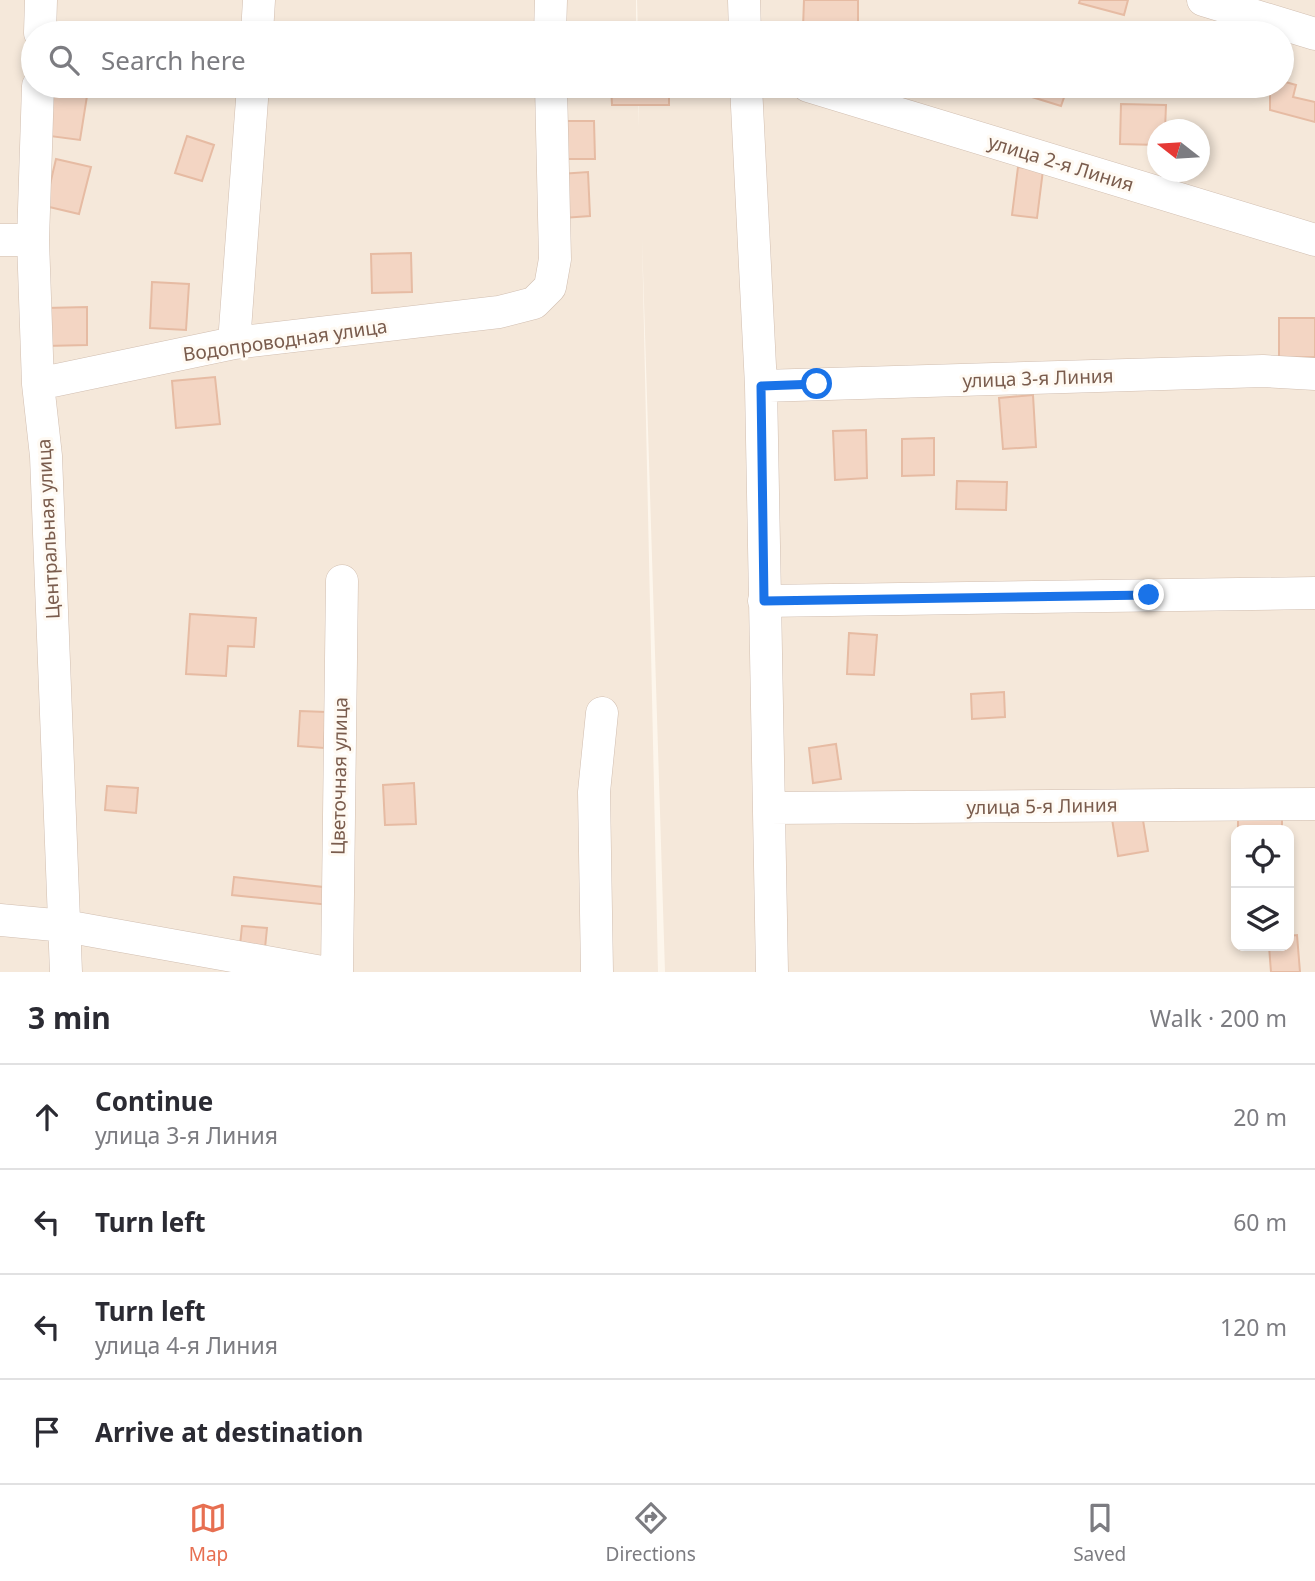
<!DOCTYPE html>
<html lang="en">
<head>
<meta charset="utf-8">
<style>
	body { margin:0; font-family:"Noto Sans",sans-serif; background:#f2f2f3; color:#2b2b33 }
	.controls { position:absolute; right:21px; bottom:21px; display:grid; overflow:hidden; border-radius:14px; box-shadow:0 4px 10px #0003 }
	.controls button { width:63px; height:63px; display:grid; place-items:center; padding:0; border:0; border-bottom:2px solid #e1e1e2; background:#fff; color:#2b2b33; font:35px sans-serif }
	.compass { position:absolute; left:1147px; top:119px; width:63px; height:63px; border-radius:50%; background:#fff; box-shadow:0 4px 10px #0003; rotate:287deg }
	.stop { position:absolute; width:21px; height:21px; margin:-16px; border:5px solid #1a73e8; border-radius:50%; background:#fff }
	.stop.end { background:#1a73e8; border-color:#fff; box-shadow:0 2px 7px #0008 }
	.list { margin:0; padding:0; list-style:none }
	h2 { display:flex; justify-content:space-between; align-items:center; height:91px; margin:0; padding:0 28px; font-size:30px }
	h2 small { font-size:23px; font-weight:400; color:#7c7c81 }
	.list li { display:grid; grid-template-columns:46px 1fr auto; gap:21px; align-items:center; box-sizing:border-box; height:105px; padding:0 28px; border-top:2px solid #e1e1e2 }
	.list b { display:block; font-size:26px; white-space:nowrap }
	.list p { margin:0; font-size:23px; white-space:nowrap; color:#7c7c81 }
	.list em { font-size:23px; font-style:normal; color:#7c7c81 }
	.icon { flex:none; width:38px; height:38px; fill:none; stroke:currentColor; stroke-width:2; stroke-linecap:round; stroke-linejoin:round }
	.map { position:relative; flex:none; width:1315px; height:972px; overflow:hidden }
	.search { position:absolute; background:#fff; box-shadow:0 4px 10px #0003; left:21px; right:21px; top:21px; height:77px; display:flex; align-items:center; gap:18px; box-sizing:border-box; padding:0 24px; border-radius:38px; color:#7c7c81; font-size:26px }
	.sheet { height:511px; background:#fff }
	nav { display:flex; justify-content:space-around; align-items:center; box-sizing:border-box; height:98px; border-top:2px solid #e1e1e2; background:#fff; font-size:19px; color:#7c7c81 }
	nav a { display:grid; justify-items:center; gap:4px }
	nav .on { color:#e76f51 }
	.map>svg:first-child { display:block }
</style>
</head>
<body>
<div class="map">
<svg width="1315" height="972" viewBox="0 0 1315 972">
	<rect width="100%" height="100%" fill="#fdf6ec"/>
	<!-- residential -->
	<path fill="#f5e8da" fill-rule="evenodd" d="M0 0H636V33H33V86H638L639 127V86H1282V33H638L637 0H1315V972H665L642 238 658 972H0ZM1158 130H1200V172H1158ZM1236 830H1289V946H1236Z"/>
	<!-- building -->
	<path fill="#f3d5c3" stroke="#e6bba3" stroke-width="2" d="M804 0H858V29L803 28Z
		M1080 0H1128L1124 15 1079 3Z
		M1282 81 1296 85 1293 97 1315 102V122L1270 110V86H1282Z
		M611 86H669V105H612Z
		M1021 86H1068L1061 106 1019 93Z
		M48 90 87 96 80 140 42 135Z
		M1121 104 1166 105 1165 130H1158V145L1120 144Z
		M562 121H594L595 159H562Z
		M187 136 214 145 202 181 175 173Z
		M56 159 91 167 79 214 45 206Z
		M1018 167 1043 170 1037 218 1012 215Z
		M588 172 590 216 563 218 560 174Z
		M411 253 412 292 372 293 371 254Z
		M152 282 189 284 186 330 150 328Z
		M87 307V345L46 346V308Z
		M1279 318H1315V357L1279 358Z
		M215 377 220 424 176 428 172 381Z
		M1033 395 1036 447 1003 449 999 398Z
		M866 430 867 478 835 480 833 431Z
		M934 438V475L902 476V439Z
		M957 481 1007 482 1006 510 956 509Z
		M190 614 256 618 254 647 228 646 226 676 186 674Z
		M849 633 877 635 874 675 847 674Z
		M1004 692 1005 717 972 719 971 694Z
		M300 711 326 712 324 748 298 746Z
		M836 744 841 779 813 783 809 748Z
		M414 783 416 824 385 825 383 785Z
		M107 786 138 788 136 813 105 810Z
		M1238 813H1282V830H1238Z
		M1142 814 1148 851 1118 856 1112 819Z
		M234 877 332 888 330 905 232 895Z
		M242 926 267 928 264 958 239 955Z
		M1297 935 1300 972H1271L1269 946H1289V936Z"/>
	<g fill="none" stroke-linecap="round" stroke-linejoin="round">
		<defs>
			<path id="minor" d="M744 0 745 33
				M1203 0 1315 34
				M40 33 41 0
				M257 33 259 0
				M550 33 551 0
				M38 86 33 240 38 384 46 456 66 972
				M746 86 761 386 772 972
				M808 86 1315 240
				M0 240H33
				M234 343 253 86
				M38 384 234 343 499 312 534 303 550 287 555 259 551 86
				M761 386 1263 371 1315 374
				M764 601 1315 593
				M769 808 1315 804
				M0 920 65 926 322 972
				M337 972 342 581
				M597 972 594 792 602 713"/>
		</defs>
		<!-- minor casing -->
		<use href="#minor" stroke="#d1beb0" stroke-width="33"/>
		<!-- minor -->
		<use href="#minor" stroke="#fff" stroke-width="32"/>
	</g>
	<g fill="none" stroke-linecap="round" stroke-linejoin="round">
		<!-- route -->
		<path stroke="#1a73e8" stroke-width="9" d="M817 384 761 386 764 601 1149 595"/>
	</g>
	<g text-anchor="middle" dominant-baseline="central" stroke-width="6" stroke-linejoin="round" paint-order="stroke">
		<!-- street labels -->
		<g font-size="19" fill="#7a5c4d" stroke="#fffaf3">
			<text transform="translate(1061 163) rotate(17)">улица 2-я Линия</text>
			<text transform="translate(285 340) rotate(-8)">Водопроводная улица</text>
			<text transform="translate(1038 378) rotate(-2)">улица 3-я Линия</text>
			<text transform="translate(48 529) rotate(-93)">Центральная улица</text>
			<text transform="translate(339 776) rotate(-89)">Цветочная улица</text>
			<text transform="translate(1042 806) rotate(-1)">улица 5-я Линия</text>
		</g>
	</g>
</svg>
<div class="controls">
<button><svg class="icon" aria-label="locate" viewBox="0 0 24 24"><circle cx="12" cy="12" r="6"/><path d="M12 2v4M12 18v4M2 12h4M18 12h4"/></svg></button>
<button><svg class="icon" aria-label="layers" viewBox="0 0 24 24"><path d="M12 4l9 5-9 5-9-5zM3 14l9 5 9-5"/></svg></button>
</div>
<svg class="compass" viewBox="-18 -18 36 36"><path d="M0-13l5 13h-10z" fill="#e53935"/><path d="M0 13l5-13h-10z" fill="#7c7c81"/></svg>
<div class="stop" style="left:817px;top:384px"></div>
<div class="stop end" style="left:1149px;top:595px"></div>
<div class="search"><svg class="icon" aria-label="search" viewBox="0 0 24 24"><circle cx="10" cy="10" r="6"/><path d="M15 15l6 6"/></svg>Search here</div>
</div>
<section class="sheet">
<h2>3 min<small>Walk · 200 m</small></h2>
<ul class="list">
<li><svg class="icon" aria-label="ahead" viewBox="0 0 24 24"><path d="M12 20V5M6 11l6-6 6 6"/></svg><div><b>Continue</b><p>улица 3-я Линия</p></div><em>20 m</em></li>
<li><svg class="icon" aria-label="left" viewBox="0 0 24 24"><path d="M17 20v-9H6M10 6l-5 5 5 5"/></svg><div><b>Turn left</b></div><em>60 m</em></li>
<li><svg class="icon" aria-label="left" viewBox="0 0 24 24"><path d="M17 20v-9H6M10 6l-5 5 5 5"/></svg><div><b>Turn left</b><p>улица 4-я Линия</p></div><em>120 m</em></li>
<li><svg class="icon" aria-label="arrive" viewBox="0 0 24 24"><path d="M6 21V4h12l-3 4 3 4H6"/></svg><div><b>Arrive at destination</b></div></li>
</ul>
</section>
<nav>
<a class="on"><svg class="icon" aria-label="map" viewBox="0 0 24 24"><path d="M3 6l6-2 6 2 6-2v14l-6 2-6-2-6 2zM9 4v14M15 6v14"/></svg>Map</a>
<a><svg class="icon" aria-label="directions" viewBox="0 0 24 24"><path d="M12 3l9 9-9 9-9-9zM9 14v-3h6M13 9l2 2-2 2"/></svg>Directions</a>
<a><svg class="icon" aria-label="saved" viewBox="0 0 24 24"><path d="M7 4h10v16l-5-4-5 4z"/></svg>Saved</a>
</nav>
</body>
</html>
